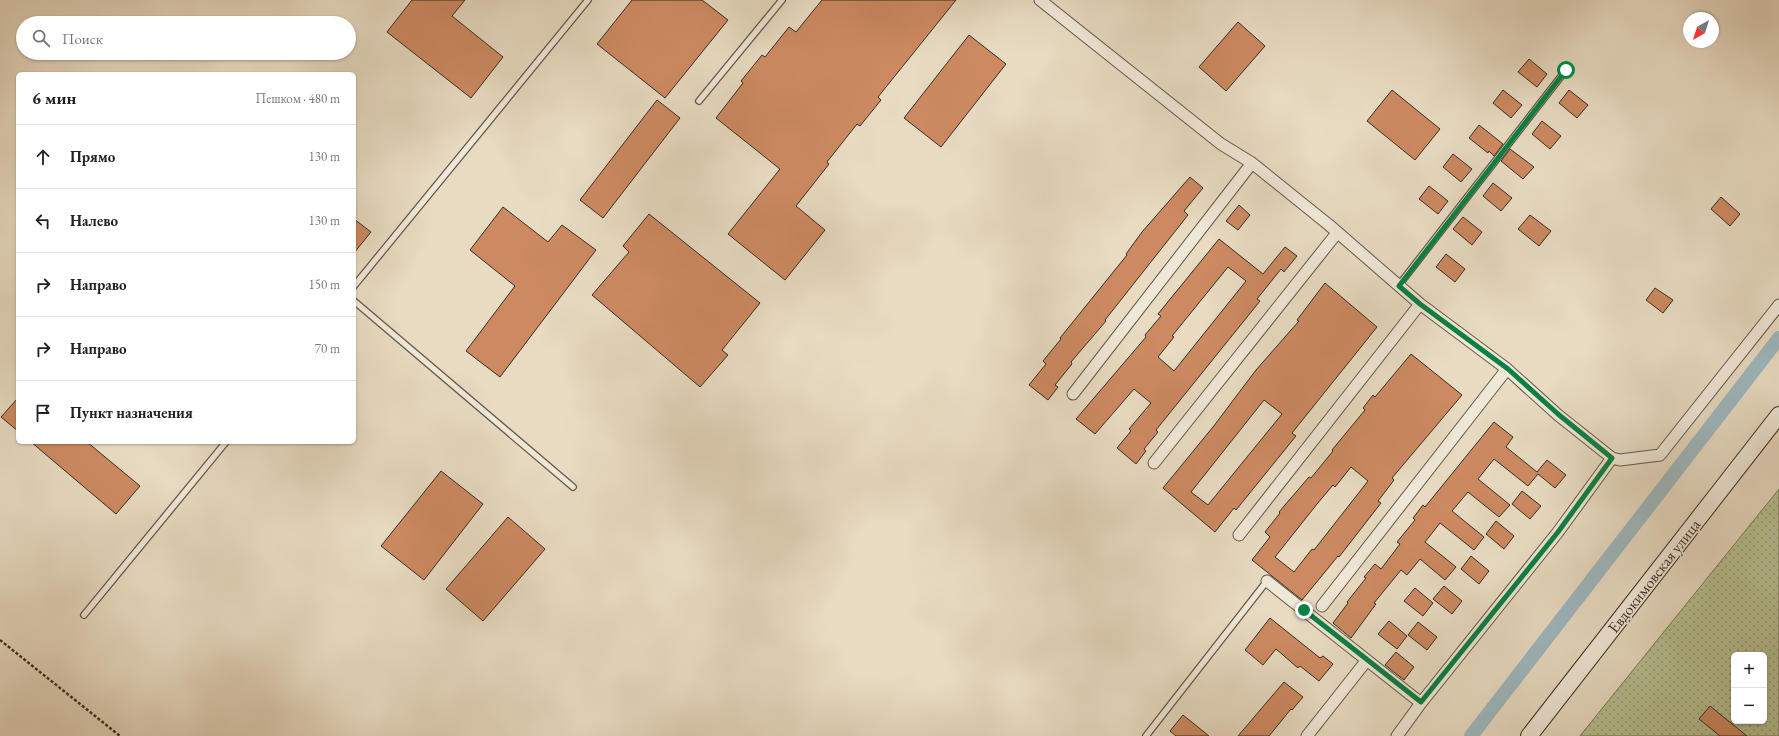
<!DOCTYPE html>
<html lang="ru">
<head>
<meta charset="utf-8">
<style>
	body { margin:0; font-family:"EB Garamond",serif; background:#f2f2f2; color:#222 }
	.controls { position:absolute; right:12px; bottom:12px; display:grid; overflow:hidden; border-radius:6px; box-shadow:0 1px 3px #0004 }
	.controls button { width:36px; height:36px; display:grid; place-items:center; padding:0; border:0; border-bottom:1px solid #e0e0e0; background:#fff; color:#222; font:20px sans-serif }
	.compass { position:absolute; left:1683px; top:12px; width:36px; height:36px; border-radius:50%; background:#fff; box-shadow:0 1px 3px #0004; rotate:219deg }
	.stop { position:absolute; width:12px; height:12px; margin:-9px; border:3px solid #0b8043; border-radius:50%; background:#fff }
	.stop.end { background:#0b8043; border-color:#fff; box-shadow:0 1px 4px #0008 }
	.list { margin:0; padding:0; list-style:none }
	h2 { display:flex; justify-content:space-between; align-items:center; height:52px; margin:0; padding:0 16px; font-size:17px }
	h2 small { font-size:13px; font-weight:400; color:#767676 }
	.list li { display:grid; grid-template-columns:26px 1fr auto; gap:12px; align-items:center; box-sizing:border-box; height:64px; padding:0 16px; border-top:1px solid #e0e0e0 }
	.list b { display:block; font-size:15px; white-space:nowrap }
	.list em { font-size:13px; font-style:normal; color:#767676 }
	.icon { flex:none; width:22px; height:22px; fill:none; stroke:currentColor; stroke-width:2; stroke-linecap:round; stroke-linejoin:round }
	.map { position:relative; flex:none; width:1779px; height:736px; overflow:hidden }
	.search { position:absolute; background:#fff; box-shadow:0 1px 3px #0004; left:16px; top:16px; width:340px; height:44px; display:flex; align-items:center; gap:10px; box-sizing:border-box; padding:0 14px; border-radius:22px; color:#767676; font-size:15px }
	.panel { position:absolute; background:#fff; box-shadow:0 1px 3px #0004; left:16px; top:72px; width:340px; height:372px; border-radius:6px }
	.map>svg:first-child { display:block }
</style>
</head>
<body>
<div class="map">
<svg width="1779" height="736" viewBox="0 0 1779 736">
	<defs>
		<pattern id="garden-dots" width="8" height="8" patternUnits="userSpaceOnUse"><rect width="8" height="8" fill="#b6c093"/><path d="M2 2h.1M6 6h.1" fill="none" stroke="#959c78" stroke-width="1.8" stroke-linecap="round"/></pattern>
	</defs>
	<rect width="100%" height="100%" fill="#e8dbc2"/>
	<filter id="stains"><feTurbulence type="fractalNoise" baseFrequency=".005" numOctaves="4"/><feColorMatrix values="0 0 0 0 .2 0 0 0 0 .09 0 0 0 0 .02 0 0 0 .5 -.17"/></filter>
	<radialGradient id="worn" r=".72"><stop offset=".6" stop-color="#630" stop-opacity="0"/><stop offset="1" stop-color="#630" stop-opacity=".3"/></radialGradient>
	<!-- garden -->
	<path fill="url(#garden-dots)" stroke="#76765b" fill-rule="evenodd" d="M1779 489V736H1580ZM1734 655H1764V721H1734Z"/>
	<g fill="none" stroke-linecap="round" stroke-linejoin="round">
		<!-- canal -->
		<path stroke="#9eb8c0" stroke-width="14" d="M1471 736 1779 338"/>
	</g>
	<!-- building -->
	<path fill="#cd8a61" stroke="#352d23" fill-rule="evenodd" d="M412 0H465L452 16 503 57 471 98 387 32Z
		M632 0H702L728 20 665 98 597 44Z
		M822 0H956L878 97 881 100 860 126 857 124 827 162 829 164 796 206 825 230 785 280 728 234 780 169 716 118 743 83 741 81 762 55 765 57 789 27 796 32Z
		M1238 22 1265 46 1226 91 1199 67Z
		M969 35 1006 64 941 147 904 118Z
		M1529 59 1547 74 1537 87 1518 72Z
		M1392 90 1440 129 1415 160 1367 121Z
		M1503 90 1522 105 1511 118 1493 103Z
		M1569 90 1588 105 1577 118 1559 103Z
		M657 100 680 118 603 218 580 200Z
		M1542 121 1561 136 1550 149 1532 134Z
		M1479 125 1503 144 1494 156 1489 151 1488 153 1469 138Z
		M1510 149 1534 167 1523 179 1501 161Z
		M1453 154 1472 169 1461 182 1443 167Z
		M1190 177 1203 188 1184 211 1188 215 1105 320 1106 321 1071 362 1072 364 1055 385 1058 387 1048 400 1029 385 1046 364 1043 361 1061 339 1060 338 1127 255 1126 254 1142 232Z
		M1493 183 1512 198 1501 211 1483 196Z
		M1429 186 1448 201 1438 214 1419 199Z
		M1721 197 1740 214 1730 226 1711 209Z
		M1239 205 1250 215 1238 230 1226 221Z
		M503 207 548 242 562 225 596 250 500 377 466 351 515 286 470 250Z
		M649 214 760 303 722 350 728 355 700 387 592 295 629 252 623 246Z
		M1530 215 1551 231 1539 246 1518 229Z
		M1463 217 1482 232 1472 245 1453 229Z
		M354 219 371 232 354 253Z
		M1219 239 1263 274 1285 247 1297 256 1284 272 1281 269 1257 299 1260 301 1156 430 1158 432 1144 449 1146 451 1136 464 1117 448 1131 431 1129 429 1151 403 1134 389 1095 434 1076 419 1146 337 1145 335 1161 316 1158 314ZM1228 267 1246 281 1174 371 1158 357 1174 337 1172 336Z
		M1446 254 1465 269 1455 282 1436 267Z
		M1325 283 1377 327 1292 433 1296 436 1236 510 1234 508 1215 532 1163 488 1213 427 1256 370 1299 321 1297 320ZM1264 400 1282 414 1208 505 1191 492Z
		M1655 288 1673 300 1663 313 1646 300Z
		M1411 354 1462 395 1392 478 1394 480 1378 501 1381 503 1339 557 1338 556 1302 600 1252 560 1270 537 1265 532 1280 513 1279 512 1309 477 1311 478 1333 451 1332 450 1365 410 1363 408 1373 395 1375 397ZM1351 467 1368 481 1314 550 1312 549 1294 572 1275 557 1317 504 1333 485 1335 487Z
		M18 398V431L1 417Z
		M1494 422 1513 437 1506 447 1537 472 1547 460 1566 475 1555 488 1538 474 1528 486 1494 459 1478 479 1510 505 1499 517 1468 492 1452 511 1484 537 1474 550 1440 523 1425 542 1456 567 1445 580 1420 559 1407 575 1401 570 1374 603 1376 604 1351 638 1333 623 1348 603 1347 602 1366 578 1364 577 1375 564 1381 569 1400 544 1397 542 1415 520 1413 518 1423 505 1425 507Z
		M31 442H87L140 486 116 514Z
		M441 471 483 504 424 580 381 546Z
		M1522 491 1541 506 1530 519 1512 504Z
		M508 517 545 549 483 621 446 589Z
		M1496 521 1514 536 1504 549 1486 534Z
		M1471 556 1489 571 1479 584 1461 569Z
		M1444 586 1462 601 1452 614 1433 599Z
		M1415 588 1433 603 1423 616 1404 601Z
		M1270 618 1320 658 1323 656 1333 664 1319 681 1300 666 1298 668 1276 649 1263 665 1245 650Z
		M1389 621 1407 636 1397 649 1378 634Z
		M1418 622 1437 637 1427 650 1408 635Z
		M1396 652 1414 667 1404 680 1385 665Z
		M1284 682 1303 697 1292 710 1291 709 1269 736H1238Z
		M1710 706 1747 736H1720L1699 719Z
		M1183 715 1209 736H1176L1170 731Z"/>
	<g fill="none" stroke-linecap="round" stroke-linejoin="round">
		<defs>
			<path id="service" d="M699 101 782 0
				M1399 285 1566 70
				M354 286 588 0
				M354 301 573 487
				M84 615 226 442
				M1146 736 1267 581"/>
			<path id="minor" d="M1040 0 1221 144 1252 163 1329 225 1420 304 1507 369 1558 415 1612 458 1558 532 1421 703 1397 736
				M1073 394 1252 163
				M1612 458 1620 460 1660 455 1779 305
				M1154 463 1337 233
				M1239 535 1420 304
				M1267 581 1421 703
				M1322 606 1507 369
				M1307 736 1367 660"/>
			<path id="secondary" d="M1529 736 1779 415"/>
		</defs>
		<!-- service casing -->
		<use href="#service" stroke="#62584b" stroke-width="8"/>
		<!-- minor casing -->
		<use href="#minor" stroke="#62584b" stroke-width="13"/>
		<!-- secondary casing -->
		<use href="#secondary" stroke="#352d23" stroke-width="18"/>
		<!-- path -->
		<path stroke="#352d23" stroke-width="2.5" stroke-dasharray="3 2" stroke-linecap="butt" d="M0 640 120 736"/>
		<!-- service -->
		<use href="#service" stroke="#f0e8d7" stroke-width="5.5"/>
		<!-- minor -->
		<use href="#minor" stroke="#f0e8d7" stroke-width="11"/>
		<!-- secondary -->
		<use href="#secondary" stroke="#f0e8d7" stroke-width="16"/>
	</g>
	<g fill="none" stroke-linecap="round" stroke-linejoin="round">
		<!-- route -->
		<path stroke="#0b8043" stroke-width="5" d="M1304 610 1421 702 1558 532 1612 458 1558 414 1508 369 1420 304 1399 286 1566 70"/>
	</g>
	<g text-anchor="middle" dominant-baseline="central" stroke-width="3" stroke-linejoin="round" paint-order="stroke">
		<!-- street labels -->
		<g font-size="16" fill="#352d23" stroke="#f0e8d7">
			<text transform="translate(1654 576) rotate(-52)">Евдокимовская улица</text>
		</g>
	</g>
	<rect width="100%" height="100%" filter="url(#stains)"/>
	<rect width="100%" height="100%" fill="url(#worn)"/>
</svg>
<div class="controls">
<button>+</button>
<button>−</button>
</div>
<svg class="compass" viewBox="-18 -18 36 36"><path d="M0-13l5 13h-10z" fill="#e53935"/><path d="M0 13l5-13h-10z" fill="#767676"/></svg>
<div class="stop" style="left:1566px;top:70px"></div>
<div class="stop end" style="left:1304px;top:610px"></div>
<div class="search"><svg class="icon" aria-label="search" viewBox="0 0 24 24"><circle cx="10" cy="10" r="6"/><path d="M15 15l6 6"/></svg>Поиск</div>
<section class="panel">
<h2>6 мин<small>Пешком · 480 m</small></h2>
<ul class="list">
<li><svg class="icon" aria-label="ahead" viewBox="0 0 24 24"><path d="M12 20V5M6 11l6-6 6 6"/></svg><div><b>Прямо</b></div><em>130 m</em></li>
<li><svg class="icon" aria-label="left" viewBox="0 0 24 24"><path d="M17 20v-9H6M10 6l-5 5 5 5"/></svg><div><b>Налево</b></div><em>130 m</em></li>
<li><svg class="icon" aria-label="right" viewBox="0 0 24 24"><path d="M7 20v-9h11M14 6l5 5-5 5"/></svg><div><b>Направо</b></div><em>150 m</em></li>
<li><svg class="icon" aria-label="right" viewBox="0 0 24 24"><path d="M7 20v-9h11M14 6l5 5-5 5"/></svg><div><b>Направо</b></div><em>70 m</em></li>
<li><svg class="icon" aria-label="arrive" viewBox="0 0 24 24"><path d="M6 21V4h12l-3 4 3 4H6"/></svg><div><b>Пункт назначения</b></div></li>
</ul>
</section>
</div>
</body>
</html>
